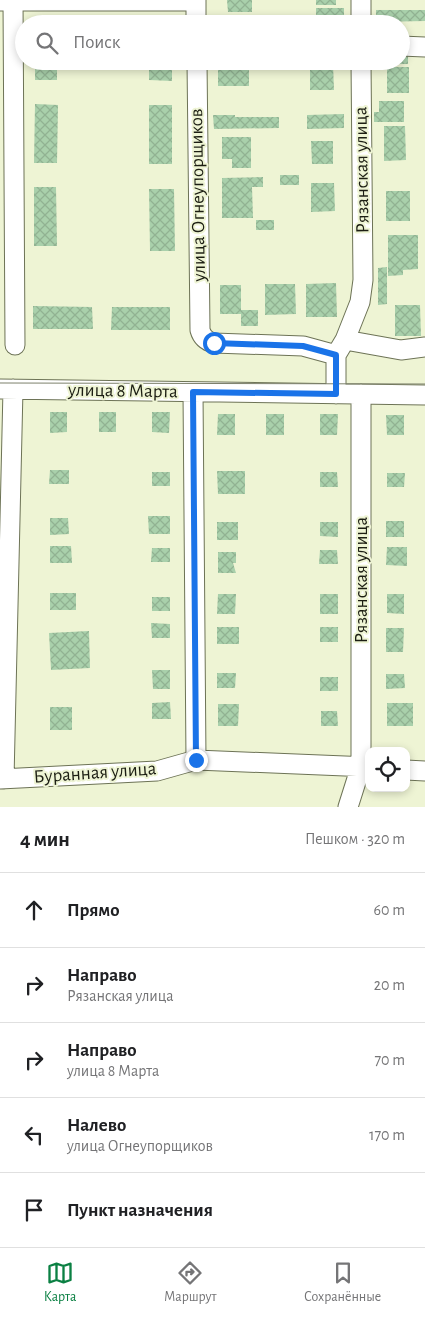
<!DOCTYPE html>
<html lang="ru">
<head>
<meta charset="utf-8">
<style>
	body { margin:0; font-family:"Alegreya Sans",sans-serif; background:#f2f2f2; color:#202124 }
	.controls { position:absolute; right:15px; bottom:15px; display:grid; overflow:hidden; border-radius:10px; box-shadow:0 2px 8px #0003 }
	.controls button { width:45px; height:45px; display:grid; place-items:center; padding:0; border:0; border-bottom:1px solid #e0e0e0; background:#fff; color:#202124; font:25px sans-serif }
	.stop { position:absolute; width:15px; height:15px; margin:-11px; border:4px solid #1a73e8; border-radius:50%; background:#fff }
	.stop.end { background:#1a73e8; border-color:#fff; box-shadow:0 1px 5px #0008 }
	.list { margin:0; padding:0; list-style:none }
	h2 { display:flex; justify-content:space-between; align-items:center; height:65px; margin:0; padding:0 20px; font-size:21px }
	h2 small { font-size:16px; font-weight:400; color:#757577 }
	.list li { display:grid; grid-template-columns:32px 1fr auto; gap:15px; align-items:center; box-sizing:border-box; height:75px; padding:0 20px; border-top:1px solid #e0e0e0 }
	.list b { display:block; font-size:19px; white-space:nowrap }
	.list p { margin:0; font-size:16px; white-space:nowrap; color:#757577 }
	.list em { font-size:16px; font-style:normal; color:#757577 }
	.icon { flex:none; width:28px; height:28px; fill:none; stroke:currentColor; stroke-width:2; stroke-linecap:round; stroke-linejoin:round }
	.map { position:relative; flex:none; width:425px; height:807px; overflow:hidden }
	.search { position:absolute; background:#fff; box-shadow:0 2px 8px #0003; left:15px; right:15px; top:15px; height:55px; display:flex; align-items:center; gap:12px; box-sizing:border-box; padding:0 18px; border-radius:28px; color:#757577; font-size:19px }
	.sheet { height:440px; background:#fff }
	nav { display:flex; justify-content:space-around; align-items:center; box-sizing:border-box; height:70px; border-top:1px solid #e0e0e0; background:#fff; font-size:14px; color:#757577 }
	nav a { display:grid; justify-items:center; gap:2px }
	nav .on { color:#0b8043 }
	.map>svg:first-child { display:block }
</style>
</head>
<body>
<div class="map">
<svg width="425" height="807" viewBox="0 0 425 807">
	<defs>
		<pattern id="building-cross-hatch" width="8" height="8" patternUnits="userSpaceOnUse" patternTransform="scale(1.25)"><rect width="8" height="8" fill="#a9d0ab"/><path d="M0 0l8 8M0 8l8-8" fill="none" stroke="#91b292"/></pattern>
	</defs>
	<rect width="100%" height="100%" fill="#eef4d4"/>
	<!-- building -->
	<path fill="url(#building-cross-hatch)" d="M227 0H252V12H228Z
		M316 0H336V5H316Z
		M316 8H344V19L316 20Z
		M376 10H425V21L376 22Z
		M35 21H58L57 24H35Z
		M148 22H172V24H148Z
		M401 54H408V64H381V61H401Z
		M35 61H57V80H35Z
		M149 61H172V81L149 80Z
		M218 61H249V86H218Z
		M310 64H333L334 90H310Z
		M387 67H409V93H387Z
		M379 101H404V122H374V112H379Z
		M35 104 58 105 57 163H34Z
		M149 105H172V164H149Z
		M344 114V128L307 129V115Z
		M213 115H235V117H279V128L214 129Z
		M384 126H405L406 160 384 161Z
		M222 137H251V168H232V159H222Z
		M311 141H333V164H312Z
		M280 175H299V185H280Z
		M263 177V187H252L253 218H222V178Z
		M311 183H334L335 211 311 212Z
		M34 187H56L57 246H34Z
		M149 189H174L175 251H150Z
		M386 191H410V221H386Z
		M256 220H274V230H256Z
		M388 235H418V269L403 270V275L388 276Z
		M387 267V304L378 305V268Z
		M336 283 337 317H306V284Z
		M265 284H295L296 314 265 315Z
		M220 285H241V310H258V326H241V314H220Z
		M395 305H420L421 336H395Z
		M33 306 92 307 93 329H33Z
		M112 307H170V330H111Z
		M50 412H67V432L50 433Z
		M99 412H116V432H99Z
		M152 412H170L169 433 152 432Z
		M218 414H235V435H217Z
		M266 414H284V435H266Z
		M320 414H338L337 435H320Z
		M386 415H404V435H387Z
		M50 470H69V484H49Z
		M217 471H245V494H218Z
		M152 472H170V486H152Z
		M320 472H337L338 487H320Z
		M387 473H405L404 487H387Z
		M148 516H170V534H149Z
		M50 518H68L69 534 50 535Z
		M386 521H404V537H386Z
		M217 522H238V540H217Z
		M320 522H338V537L320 536Z
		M50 546H71L72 563H50Z
		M387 547H407V566L386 565Z
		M152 548H170V562H151Z
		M320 550H337L338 564H319Z
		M218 552H236V563H233L236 573H218Z
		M50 593H76V610H50Z
		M218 594H236L235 614H217Z
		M320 594H338V614H320Z
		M387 594H404V614L387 613Z
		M152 597H170V611H152Z
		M151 623 170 624V638H152Z
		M217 627H239V644H217Z
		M320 627H338V642H320Z
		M386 628H404L403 652H386Z
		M89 631 90 668 51 670 49 633Z
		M152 670H170V689H153Z
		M217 673H236L235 688H217Z
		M386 674H404L405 688 386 689Z
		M320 677H338V691H320Z
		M170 702 171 719H152V703Z
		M387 703H413V726H387Z
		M218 704H239L238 726H218Z
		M50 707H72V730H50Z
		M321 711H337L338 726H321Z"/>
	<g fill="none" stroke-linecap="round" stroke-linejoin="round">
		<defs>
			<path id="minor" d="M13 0 15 345
				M196 0V24
				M0 1H196
				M361 24V0
				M401 46 425 47
				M197 61 200 330C202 337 206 341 214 343L303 346 336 355
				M345 340 401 350 425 347
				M0 389 425 395
				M193 392 196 760
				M336 394V355L345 340 360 302 363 280 361 61
				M406 770 425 771
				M0 779 157 771 196 760 369 767
				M4 779 13 389
				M348 807 361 766V394"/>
		</defs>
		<!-- minor casing -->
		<use href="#minor" stroke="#6d7356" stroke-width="21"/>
		<!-- minor -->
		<use href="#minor" stroke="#fff" stroke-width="19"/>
		<!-- tram -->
		<path stroke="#7c806b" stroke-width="1" d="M0 383 425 384"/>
	</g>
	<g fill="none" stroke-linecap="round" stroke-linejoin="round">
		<!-- route -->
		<path stroke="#1a73e8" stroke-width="6" d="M196 760 193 392 336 394V355L303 346 214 343"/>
	</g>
	<g text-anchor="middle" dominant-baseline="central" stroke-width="4" stroke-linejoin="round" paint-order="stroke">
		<!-- street labels -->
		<g font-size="19" fill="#1c1e13" stroke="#eef4d4">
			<text transform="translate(362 170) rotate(-91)">Рязанская улица</text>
			<text transform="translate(198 195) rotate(-91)">улица Огнеупорщиков</text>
			<text transform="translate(123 391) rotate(1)">улица 8 Марта</text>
			<text transform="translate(361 580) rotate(-90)">Рязанская улица</text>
			<text transform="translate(95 773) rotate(-4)">Буранная улица</text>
		</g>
	</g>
</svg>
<div class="controls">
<button><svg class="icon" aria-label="locate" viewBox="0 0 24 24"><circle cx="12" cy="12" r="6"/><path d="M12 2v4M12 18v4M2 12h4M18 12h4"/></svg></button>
</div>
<div class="stop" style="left:214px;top:343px"></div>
<div class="stop end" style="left:196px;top:760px"></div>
<div class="search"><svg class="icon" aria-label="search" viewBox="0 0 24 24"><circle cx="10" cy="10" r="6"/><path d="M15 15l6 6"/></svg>Поиск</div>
</div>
<section class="sheet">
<h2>4 мин<small>Пешком · 320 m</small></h2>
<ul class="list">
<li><svg class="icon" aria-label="ahead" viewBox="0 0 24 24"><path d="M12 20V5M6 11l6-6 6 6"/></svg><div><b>Прямо</b></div><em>60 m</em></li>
<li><svg class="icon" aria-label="right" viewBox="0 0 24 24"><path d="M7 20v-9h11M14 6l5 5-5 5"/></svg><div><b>Направо</b><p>Рязанская улица</p></div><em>20 m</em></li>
<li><svg class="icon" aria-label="right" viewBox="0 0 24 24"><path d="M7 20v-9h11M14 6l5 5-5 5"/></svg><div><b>Направо</b><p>улица 8 Марта</p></div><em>70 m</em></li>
<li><svg class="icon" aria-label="left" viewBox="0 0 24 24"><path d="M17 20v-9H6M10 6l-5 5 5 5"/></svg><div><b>Налево</b><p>улица Огнеупорщиков</p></div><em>170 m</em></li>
<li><svg class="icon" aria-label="arrive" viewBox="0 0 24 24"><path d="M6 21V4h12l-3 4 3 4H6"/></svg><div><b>Пункт назначения</b></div></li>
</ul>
</section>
<nav>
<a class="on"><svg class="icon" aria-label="map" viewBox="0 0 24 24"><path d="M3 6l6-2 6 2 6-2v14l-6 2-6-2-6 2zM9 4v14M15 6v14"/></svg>Карта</a>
<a><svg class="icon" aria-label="directions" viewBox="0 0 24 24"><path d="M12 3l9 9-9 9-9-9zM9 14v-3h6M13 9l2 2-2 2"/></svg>Маршрут</a>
<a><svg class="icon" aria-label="saved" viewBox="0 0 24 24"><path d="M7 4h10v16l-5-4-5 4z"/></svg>Сохранённые</a>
</nav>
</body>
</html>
